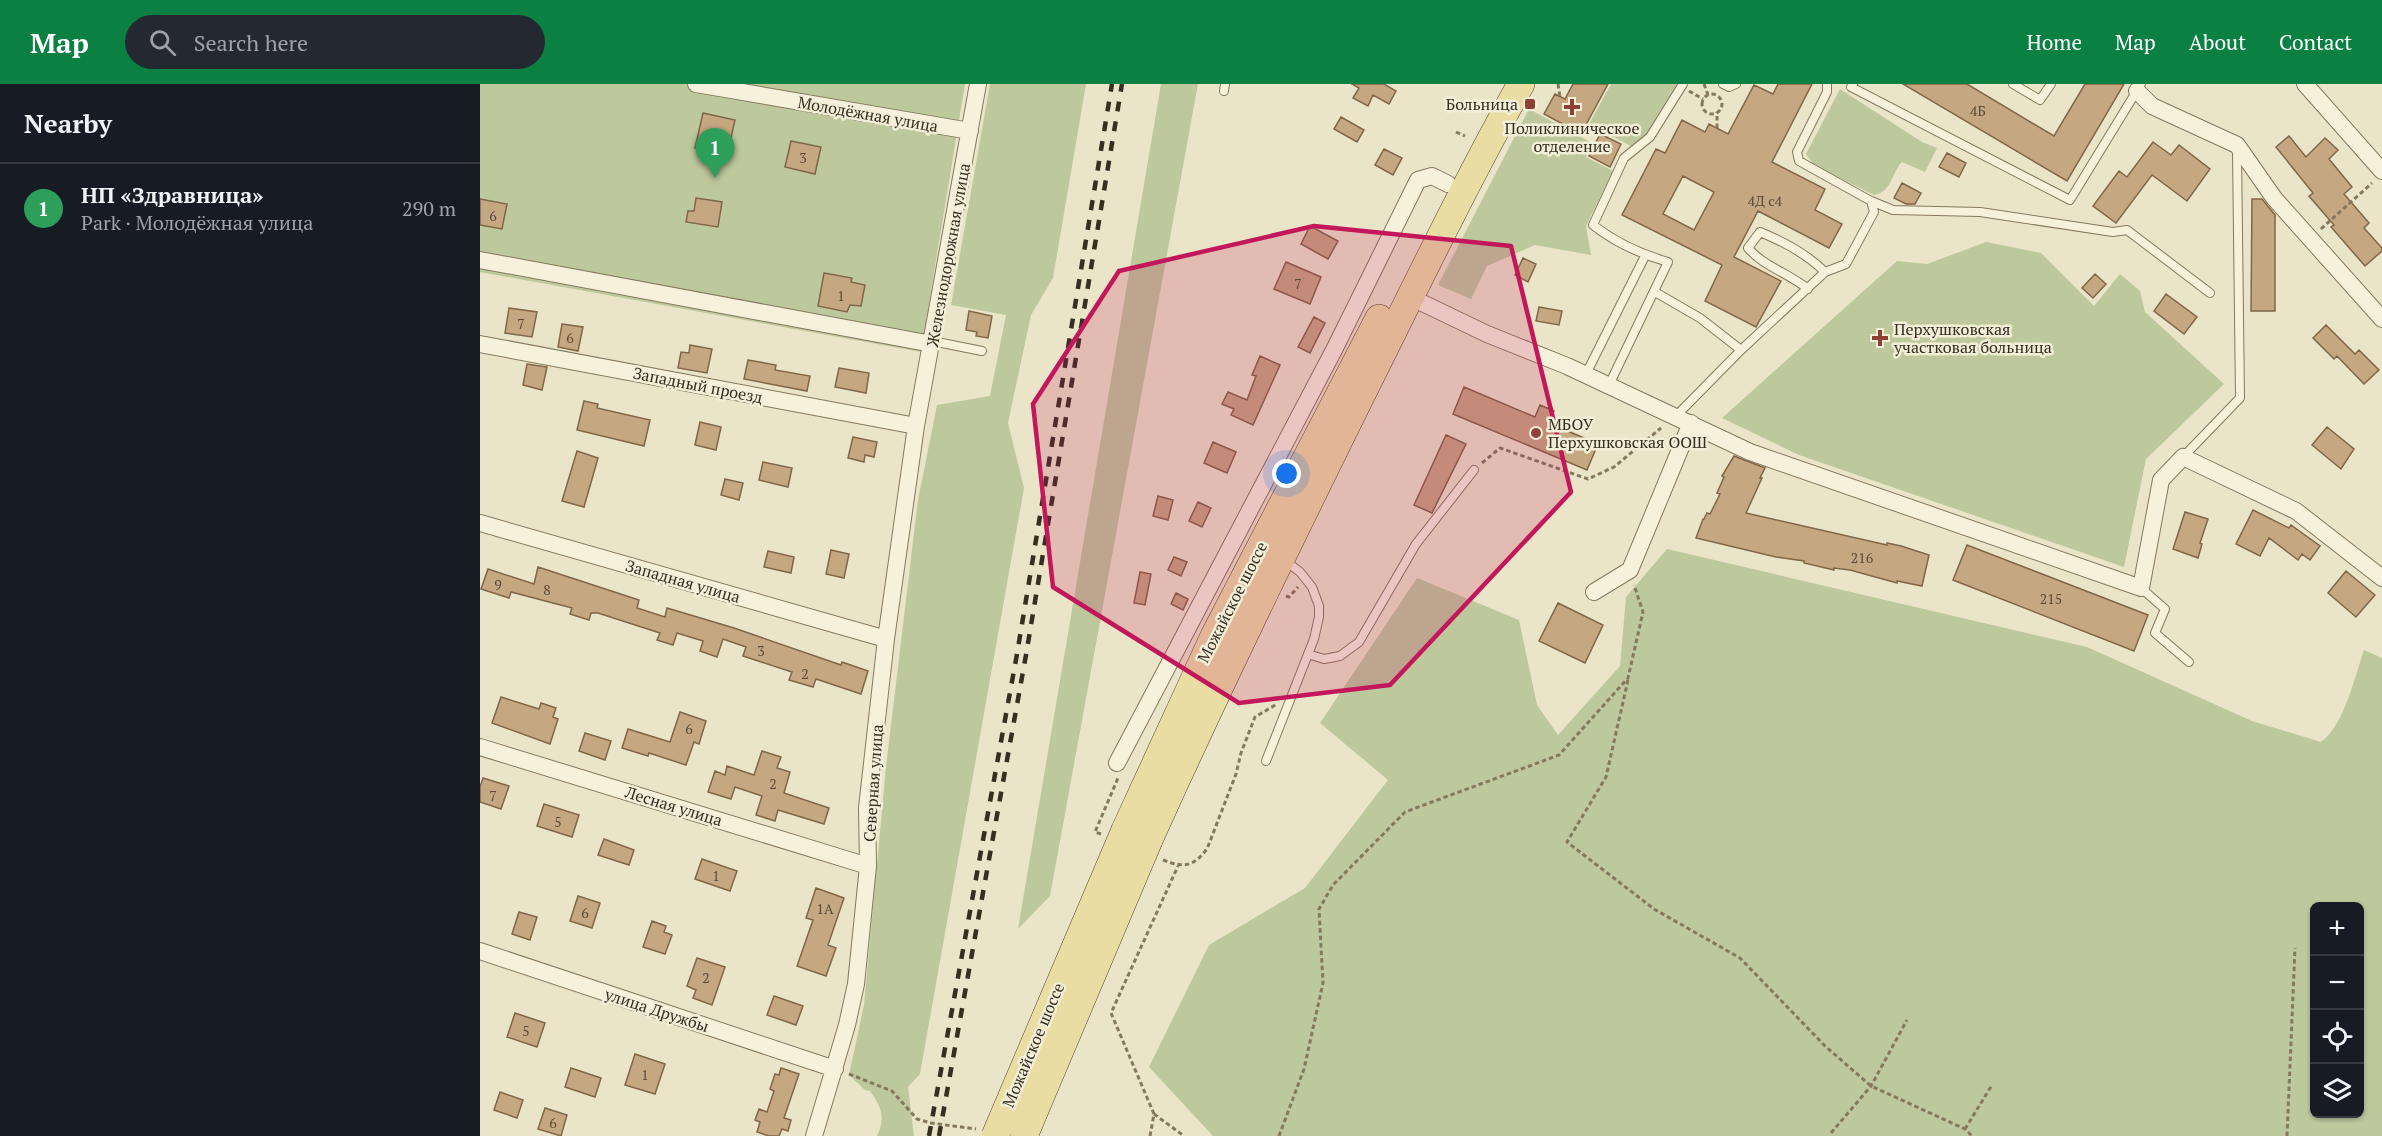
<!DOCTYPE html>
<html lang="en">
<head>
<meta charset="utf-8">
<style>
	body { margin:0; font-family:"PT Serif",serif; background:#242831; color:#f1f3f6 }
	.controls { position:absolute; right:18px; bottom:18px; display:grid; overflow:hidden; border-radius:9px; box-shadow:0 2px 4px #0004 }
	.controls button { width:54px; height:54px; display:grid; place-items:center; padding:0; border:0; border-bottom:2px solid #363941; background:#171b24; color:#f1f3f6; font:30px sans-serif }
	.you { position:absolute; left:807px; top:390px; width:21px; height:21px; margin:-15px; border:4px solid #fff; border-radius:50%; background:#1a73e8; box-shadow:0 0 0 9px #1a73e833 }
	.badge { display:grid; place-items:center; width:39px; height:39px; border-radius:50%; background:#0b8043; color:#fff; font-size:20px; font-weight:700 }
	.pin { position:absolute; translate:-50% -50px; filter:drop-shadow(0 2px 3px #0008) }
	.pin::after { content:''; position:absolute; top:32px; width:21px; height:18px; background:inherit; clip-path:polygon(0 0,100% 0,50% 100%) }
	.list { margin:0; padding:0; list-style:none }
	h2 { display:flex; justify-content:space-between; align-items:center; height:78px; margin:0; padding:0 24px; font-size:26px }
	h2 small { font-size:20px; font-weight:400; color:#9ea1a6 }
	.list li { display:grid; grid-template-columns:39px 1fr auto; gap:18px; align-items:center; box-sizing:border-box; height:90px; padding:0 24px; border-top:2px solid #363941 }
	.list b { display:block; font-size:22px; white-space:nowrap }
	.list p { margin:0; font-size:20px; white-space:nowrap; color:#9ea1a6 }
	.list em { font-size:20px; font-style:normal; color:#9ea1a6 }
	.icon { flex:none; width:33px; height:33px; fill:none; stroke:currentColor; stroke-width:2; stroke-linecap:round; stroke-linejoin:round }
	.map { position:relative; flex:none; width:1902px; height:1052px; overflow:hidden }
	header { display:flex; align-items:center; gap:36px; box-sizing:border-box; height:84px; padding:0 30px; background:#0b8043; color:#fff }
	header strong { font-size:28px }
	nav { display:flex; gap:33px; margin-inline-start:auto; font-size:21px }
	.search { width:420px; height:54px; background:#242831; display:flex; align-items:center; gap:15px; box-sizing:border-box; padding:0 21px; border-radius:33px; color:#9ea1a6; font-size:22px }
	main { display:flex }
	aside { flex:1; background:#171b24 }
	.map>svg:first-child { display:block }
</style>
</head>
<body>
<header>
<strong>Map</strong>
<div class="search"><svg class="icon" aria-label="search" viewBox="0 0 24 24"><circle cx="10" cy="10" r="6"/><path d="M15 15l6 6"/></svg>Search here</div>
<nav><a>Home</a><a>Map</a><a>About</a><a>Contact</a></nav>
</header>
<main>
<aside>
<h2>Nearby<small></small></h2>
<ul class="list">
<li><span class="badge" style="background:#2e9e5b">1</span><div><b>НП «Здравница»</b><p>Park · Молодёжная улица</p></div><em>290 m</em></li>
</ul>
</aside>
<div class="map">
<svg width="1902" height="1052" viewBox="0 0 1902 1052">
	<rect width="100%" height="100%" fill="#eae5c8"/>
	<!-- green -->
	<path fill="#bdc89d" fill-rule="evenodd" d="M0 0H485L441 268 0 188Z
		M510 0H606L573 194 551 231 528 339 544 404 440 990 428 1003 434 1052H397C406 1034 401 1022 390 1007L385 1006 369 991 384 921 406 683 438 416 457 321 510 312 526 231 471 221Z
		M681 0H718L570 812 538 845Z
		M1131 0H1199L1168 50 1151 62 1109 40Z
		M1360 5 1442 58 1457 64 1445 88 1422 78C1411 90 1412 108 1394 111L1334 81 1326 70Z
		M1049 25 1112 59 1106 73 1133 87 1106 142 1111 171 1055 161 1007 182 991 215 958 201Z
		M1506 158 1561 169 1614 222 1640 190 1660 207 1665 228 1744 300 1666 375 1644 483 1319 371 1242 334 1417 177 1447 180Z
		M1187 465 1607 563 1772 637 1841 658C1864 642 1875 592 1884 566L1902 574V1052H733L669 983 729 861 825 804 908 696 840 639 937 494 1039 536 1057 621 1078 651 1140 582 1146 513ZM1834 822H1880V1030H1834Z"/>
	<!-- building -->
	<path fill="#c5a782" stroke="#816647" stroke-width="1.5" fill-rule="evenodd" d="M872 0H904L916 7 909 20 893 11 888 22 873 14 879 4Z
		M1093 0H1128L1101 50 1064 30 1075 10 1085 15Z
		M1298 0H1332L1292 78 1345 105 1335 126 1362 140 1349 164 1278 127 1254 173 1301 197 1276 243 1225 217 1242 181 1142 131 1176 65 1185 69 1202 36 1225 48 1229 40 1248 50 1274 1 1293 10ZM1203 92 1234 108 1214 146 1183 130Z
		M1423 0H1487L1574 52 1605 0H1644L1587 97Z
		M223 29 255 36 247 71 215 64Z
		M861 33 884 46 877 58 854 45Z
		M1120 50 1141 60 1130 83 1109 72Z
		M1809 52 1826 73 1845 54 1858 66 1849 75 1872 103 1864 110 1889 139 1884 144 1902 164V167L1885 182 1851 143 1854 141 1829 112 1833 109 1796 63Z
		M311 57 341 63 335 90 305 83Z
		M1673 58 1691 71 1699 61 1730 85 1707 117 1672 91 1636 139 1613 122 1639 87 1647 93Z
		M904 65 922 74 913 91 895 81Z
		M1467 69 1486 79 1479 93 1459 83Z
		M1422 99 1441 109 1435 120H1426L1414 114Z
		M216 114 242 118 238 143 206 138 208 127H214Z
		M0 115 27 120 22 145 0 141Z
		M1772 115H1782L1795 131V227H1771Z
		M830 142 858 157 848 175 821 160Z
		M1043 174 1056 180 1048 198 1035 191Z
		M806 178 841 193 830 220 794 205Z
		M344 189 372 194 371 198 385 201 381 222 370 221 367 228 338 222Z
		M1615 190 1626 200 1613 214 1602 204Z
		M1686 210 1717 233 1704 250 1674 227Z
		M1059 223 1082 227 1079 241 1056 237Z
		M29 224 57 228 52 253 25 249Z
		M489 227 512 232 508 254 496 252 497 248 486 246Z
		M834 233 845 239 830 269 818 263Z
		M82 240 103 243 98 267 78 263Z
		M1846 241 1875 270 1879 266 1899 286 1884 300 1857 272 1854 275 1833 254Z
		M210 261 232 265 227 289 198 284 201 268 209 269Z
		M780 272 800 281 773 341 751 331 754 325 742 320 748 308 767 316 776 292 772 291Z
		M268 276 296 281 295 286 330 292 327 307 264 295Z
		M47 280 67 283 62 306 43 301Z
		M359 284 389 289 386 309 355 303Z
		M984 303 1055 333 1060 321 1074 327 1069 339 1118 360 1107 386 973 330Z
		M104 317 118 320 117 324 170 336 164 362 97 346Z
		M220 338 241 343 236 366 215 361Z
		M1847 343 1874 365 1861 385 1832 361Z
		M966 351 986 360 952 429 934 421Z
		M373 353 397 358 394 373 385 371 384 378 368 374Z
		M733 358 756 368 747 389 724 379Z
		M97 367 118 374 104 423 82 417Z
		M1254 372 1285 384 1280 394H1282L1266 429 1407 461V459L1421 462 1449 471 1442 502 1417 497V499L1370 486 1354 484V486L1324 479V477L1296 473 1216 454 1223 435H1224L1227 429 1230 430 1240 410 1237 409 1244 393 1242 392Z
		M283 378 312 384 308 403 279 396Z
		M245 395 263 399 259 416 241 411Z
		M678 412 693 416 688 436 673 432Z
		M718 418 731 424 722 443 709 437Z
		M1773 426 1809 444 1811 441 1840 462 1830 476 1822 470 1818 476 1789 454 1780 472 1756 460Z
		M1705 428 1728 435 1720 459 1722 460 1718 474 1693 465Z
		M1487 461 1668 531 1654 567 1473 496Z
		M351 466 369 470 364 494 346 490Z
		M288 467 314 473 311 489 284 483Z
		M694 473 707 478 701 492 688 486Z
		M58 483 159 516 157 524 185 533 187 524 254 544 361 581 362 578 388 587 381 610 336 595 333 603 309 596 312 588 263 572 266 563 243 555 237 573 220 567 223 557 197 549 193 561 177 556 180 549 118 529H111L109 536 90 530 92 524 31 508 29 514 1 505 8 485 54 500Z
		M1866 487 1895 511 1876 533 1848 509Z
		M660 488 671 490 665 521 654 519Z
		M696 509 708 515 703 526 691 520Z
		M1078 519 1123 541 1105 579 1059 557Z
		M21 613 59 625 61 619 76 624 73 633 78 635 70 660 12 639Z
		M200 628 226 637 219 660 214 658 206 681 169 669 168 672 142 664 148 645 190 658Z
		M105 649 131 657 125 676 99 667Z
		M282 667 301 673 297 684 310 688 304 709 349 724 344 740 298 726 295 737 276 731 282 712 255 703 251 715 228 708 235 687 245 691 247 682 274 691Z
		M3 694 29 702 21 725 0 718V703Z
		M64 720 99 731 92 753 57 742Z
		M124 755 154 766 149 781 118 771Z
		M222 775 257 787 250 807 215 795Z
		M336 804 364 814 348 861 356 864 346 892 317 882 333 836 326 834Z
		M98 812 120 819 112 844 90 837Z
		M39 828 57 833 50 856 32 850Z
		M172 837 186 842 184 848 192 851 185 870 163 863Z
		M217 874 245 883 232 921 213 914 216 906 207 902Z
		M294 912 323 922 316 941 287 931Z
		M35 929 65 939 57 963 27 953Z
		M155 970 185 980 175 1010 145 1001Z
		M91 984 121 994 115 1013 85 1003Z
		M301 984 319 990 304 1034 311 1036 308 1047 302 1045 299 1052H289L277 1048 280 1038 275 1036 279 1025 287 1028 294 1007 290 1005 295 990 299 991Z
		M20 1008 43 1016 37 1034 14 1026Z
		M65 1024 87 1031 81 1052 58 1045Z"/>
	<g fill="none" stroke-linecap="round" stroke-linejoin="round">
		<defs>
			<path id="service" d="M1243 0 1249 3 1256 0
				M1347 0V8L1317 68 1319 77 1391 117 1413 126 1500 128 1633 148 1647 146 1730 209
				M1373 0 1371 3 1590 116 1661 0
				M1533 0 1560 16 1571 0
				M744 7 745 0
				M1328 205C1310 190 1283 182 1268 164L1280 148C1302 157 1328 171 1345 188
				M1175 208 1220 234 1261 266
				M452 257 502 267
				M1106 290 1165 172
				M1129 301 1188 178C1160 170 1136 159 1113 141L1144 74 1170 53 1203 0
				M1196 332 1261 266 1345 188 1366 180 1394 128 1391 117
				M1703 373 1760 314 1757 67
				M1661 504 1685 525 1675 549 1709 578
				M828 570 844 575 860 572 879 558 936 460 994 386
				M786 677 834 555 839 533V522L832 503 820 488 804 476"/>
			<path id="minor" d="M216 0 490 47
				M1825 0 1902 87
				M1657 7 1672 22 1757 61 1794 114 1902 235
				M0 176 452 260
				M930 213 1007 250 1087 282 1270 368 1661 504 1681 396 1703 373 1816 427 1902 494
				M0 260 436 342
				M0 439 406 555
				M1114 508 1150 486 1211 339
				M0 663 388 782
				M637 679 855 264 938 96 952 92 968 100
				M0 867 355 985
				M334 1052 367 941 376 900 388 782 387 724 406 555 436 342 498 0"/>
			<path id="primary" d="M645 746 734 552 899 234
				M669 756C739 600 814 447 890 294 939 196 987 96 1041 0"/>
		</defs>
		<!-- service casing -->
		<use href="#service" stroke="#85785f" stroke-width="10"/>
		<!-- minor casing -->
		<use href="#minor" stroke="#85785f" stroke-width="18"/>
		<!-- primary casing -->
		<use href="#primary" stroke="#534632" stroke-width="28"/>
		<!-- path -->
		<path stroke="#85785f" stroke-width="3" stroke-dasharray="4.5 3" stroke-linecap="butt" d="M1078 0 1080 13
			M1224 0 1228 11
			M1209 7 1223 15
			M1222 20a10 10 0 1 1 20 0a10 10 0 1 1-20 0Z
			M1237 44V28
			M976 48 985 52
			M1841 145 1892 99
			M1002 379 1020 364 1108 395 1134 383 1181 344
			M806 512 809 513 818 503
			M1148 596 1126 693 1087 758 1174 825 1260 874 1345 962 1391 1002 1485 1045 1492 1052
			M621 750 615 748 638 694
			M683 776C704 784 713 783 727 765L756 690 761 669 775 633 797 620
			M369 990 412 1007 437 1035 451 1039 496 1045
			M674 1030 704 1052
			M1485 1045 1512 1001
			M1351 1049 1391 1002 1427 936
			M670 1052 674 1030 631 929 698 782
			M799 1052 824 985 843 899 839 825 853 801 925 728 1079 671 1148 594 1163 528 1154 501
			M1807 1052 1815 864"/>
		<!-- service -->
		<use href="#service" stroke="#f6f1db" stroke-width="8"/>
		<!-- minor -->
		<use href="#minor" stroke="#f6f1db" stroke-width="16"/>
		<!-- primary -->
		<use href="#primary" stroke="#e9dda4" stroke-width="27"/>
		<!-- rail -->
		<path stroke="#362e21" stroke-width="4.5" stroke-dasharray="10 10" stroke-linecap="butt" d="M449 1052 537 570 632 0
			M459 1052 546 571 642 0"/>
		<defs>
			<path id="primary-bridge" d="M515 1052 645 746
				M544 1052 669 756"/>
		</defs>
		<!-- primary-bridge casing -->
		<use href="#primary-bridge" stroke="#534632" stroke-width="28" stroke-linecap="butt"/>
		<!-- primary-bridge -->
		<use href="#primary-bridge" stroke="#e9dda4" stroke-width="27"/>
	</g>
	<!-- marked area -->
	<path fill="#c2185b" fill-opacity="0.2" stroke="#c2185b" stroke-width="4.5" stroke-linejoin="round" d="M834 142 1031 162 1091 408 910 601 759 619 573 503 553 320 639 187Z"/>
	<!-- markers -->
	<g fill="#8e4035" stroke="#f2eed7" stroke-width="2">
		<rect x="1044" y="14" width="12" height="12" rx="3"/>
		<path d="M1089 14h6v6h6v6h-6v6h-6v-6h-6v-6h6z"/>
		<path d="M1397 245h6v6h6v6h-6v6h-6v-6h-6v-6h6z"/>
		<circle cx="1056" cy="349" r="6"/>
	</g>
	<g text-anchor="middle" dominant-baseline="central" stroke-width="5" stroke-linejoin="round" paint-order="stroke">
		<!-- number labels -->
		<g font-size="14" fill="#5a4c39">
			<text x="1498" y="26">4Б</text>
			<text x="323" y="73">3</text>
			<text x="1285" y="116">4Д с4</text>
			<text x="13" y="131">6</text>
			<text x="818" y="199">7</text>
			<text x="361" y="211">1</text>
			<text x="41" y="239">7</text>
			<text x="90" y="253">6</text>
			<text x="1382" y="473">216</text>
			<text x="18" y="500">9</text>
			<text x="67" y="505">8</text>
			<text x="1571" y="514">215</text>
			<text x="281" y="566">3</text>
			<text x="325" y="589">2</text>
			<text x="209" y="644">6</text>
			<text x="293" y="699">2</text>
			<text x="13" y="711">7</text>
			<text x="78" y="737">5</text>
			<text x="236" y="791">1</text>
			<text x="345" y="824">1А</text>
			<text x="105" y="828">6</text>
			<text x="226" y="893">2</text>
			<text x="46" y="946">5</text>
			<text x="165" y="990">1</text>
			<text x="73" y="1038">6</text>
		</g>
		<!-- poi labels -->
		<g font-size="16" fill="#362e21" stroke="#f2eed7" text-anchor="start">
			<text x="1038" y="20" text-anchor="end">Больница</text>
			<text x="1092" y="44" text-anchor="middle">Поликлиническое<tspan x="1092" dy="18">отделение</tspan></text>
			<text x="1414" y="245">Перхушковская<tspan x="1414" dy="18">участковая больница</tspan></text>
			<text x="1068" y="340">МБОУ<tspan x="1068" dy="18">Перхушковская ООШ</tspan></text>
		</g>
		<!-- street labels -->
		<g font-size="16" fill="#362e21" stroke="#f2eed7">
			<text transform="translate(388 30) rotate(10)">Молодёжная улица</text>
			<text transform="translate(468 171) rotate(-80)">Железнодорожная улица</text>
			<text transform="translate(218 301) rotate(11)">Западный проезд</text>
			<text transform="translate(203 497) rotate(16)">Западная улица</text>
			<text transform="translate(752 518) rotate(-63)">Можайское шоссе</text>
			<text transform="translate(393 699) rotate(-86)">Северная улица</text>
			<text transform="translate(194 722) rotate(17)">Лесная улица</text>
			<text transform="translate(177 926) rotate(18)">улица Дружбы</text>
			<text transform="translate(553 961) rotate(-67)">Можайское шоссе</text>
		</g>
	</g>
</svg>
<div class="controls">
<button>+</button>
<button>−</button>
<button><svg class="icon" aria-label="locate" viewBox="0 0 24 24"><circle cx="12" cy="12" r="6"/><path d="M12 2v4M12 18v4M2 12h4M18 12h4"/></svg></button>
<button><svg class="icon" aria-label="layers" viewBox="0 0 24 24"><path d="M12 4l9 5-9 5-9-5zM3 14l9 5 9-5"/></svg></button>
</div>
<div class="you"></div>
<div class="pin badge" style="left:235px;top:94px;background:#2e9e5b">1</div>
</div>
</main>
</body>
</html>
